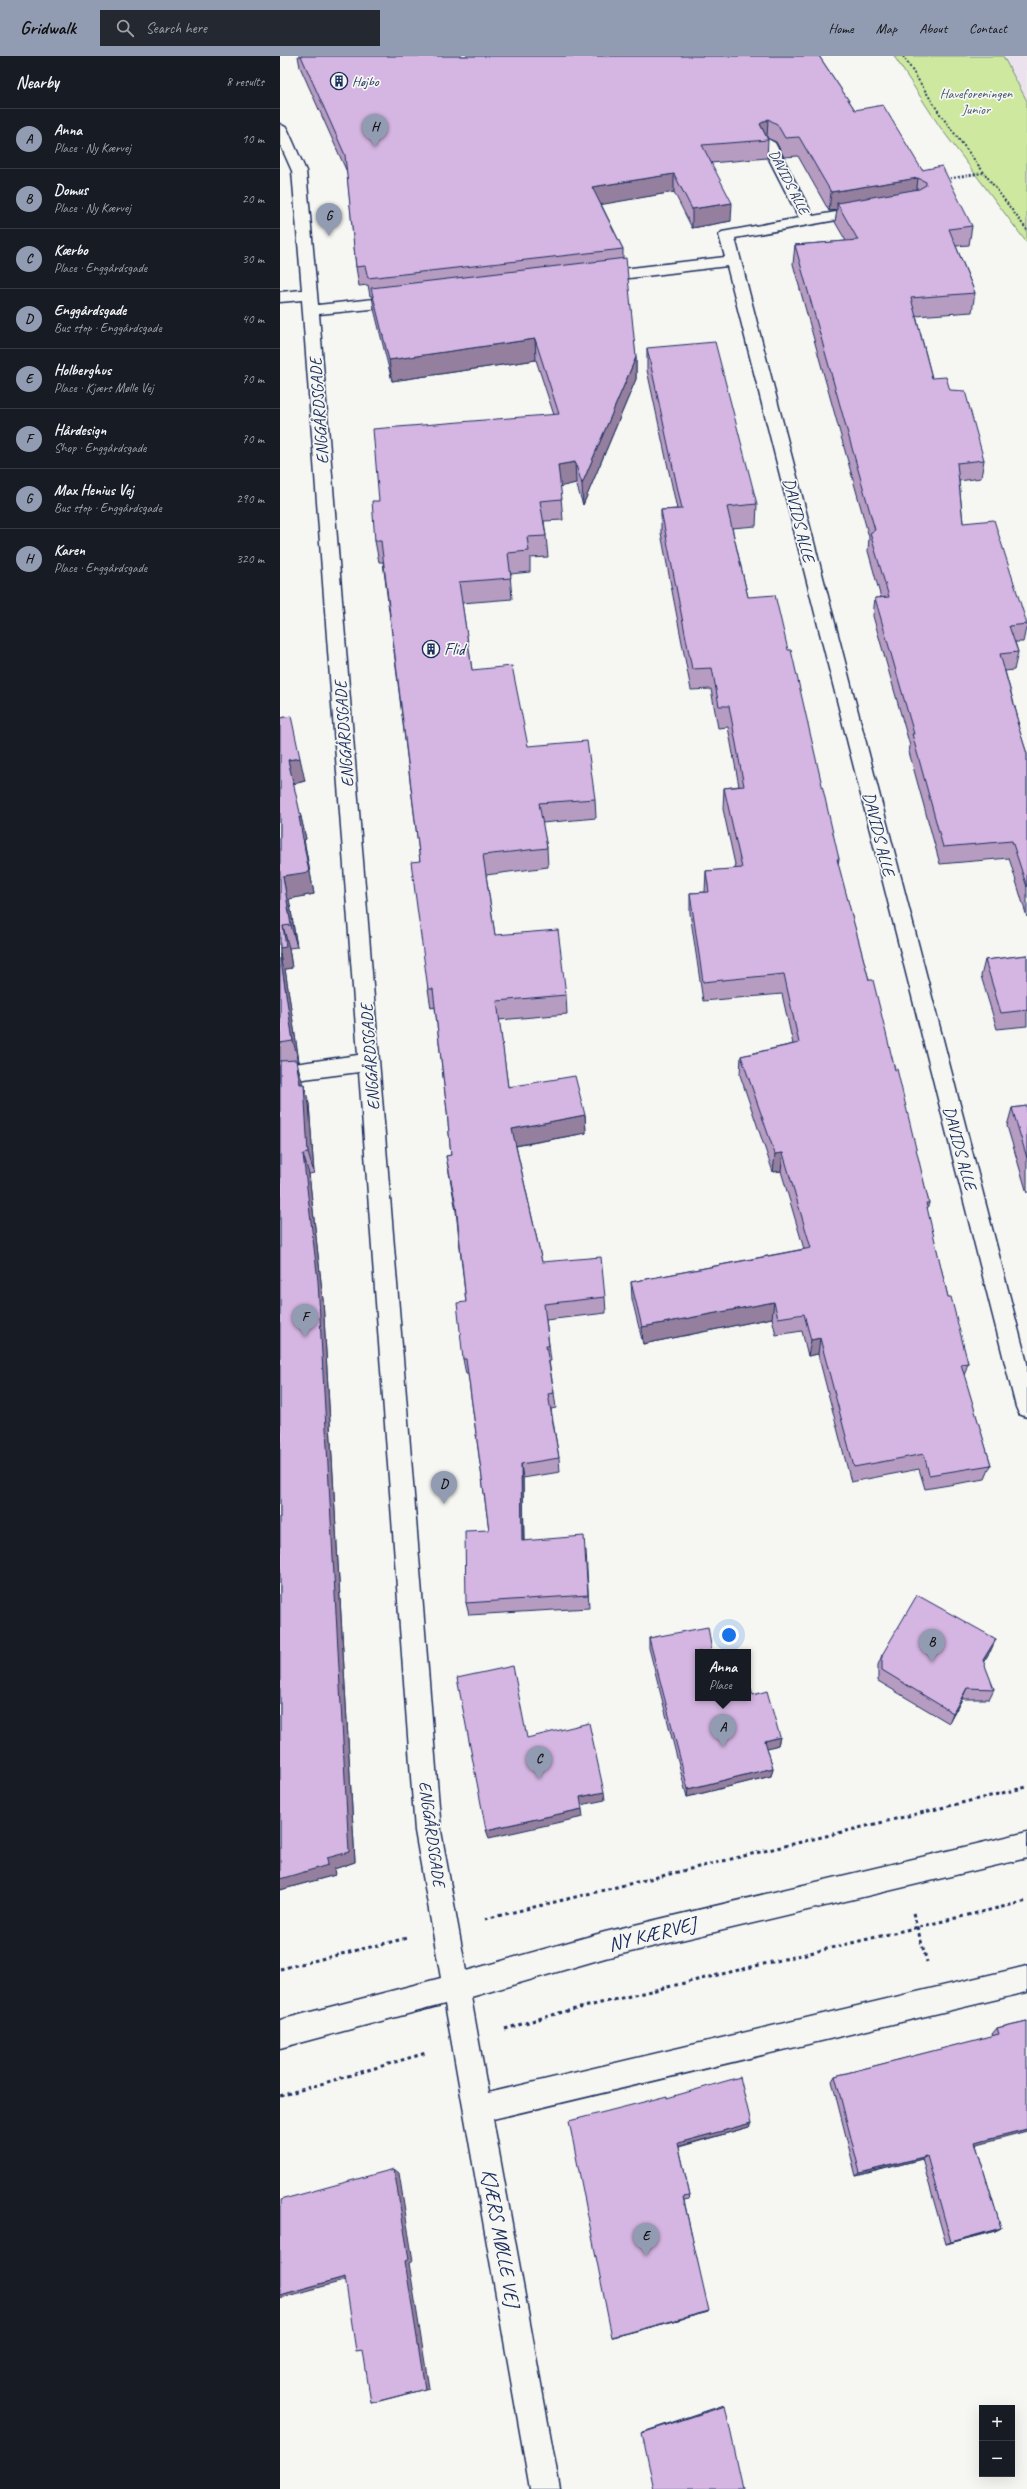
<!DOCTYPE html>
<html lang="en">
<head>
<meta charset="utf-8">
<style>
	body { margin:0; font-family:Caveat,sans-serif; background:#242831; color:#f1f3f6 }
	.controls { position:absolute; right:12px; bottom:12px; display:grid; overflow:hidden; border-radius:0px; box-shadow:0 4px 16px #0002 }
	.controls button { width:36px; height:36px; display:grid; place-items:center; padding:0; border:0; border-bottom:1px solid #363941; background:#171b24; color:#f1f3f6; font:20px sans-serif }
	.you { position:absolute; left:449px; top:1579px; width:14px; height:14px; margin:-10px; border:3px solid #fff; border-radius:50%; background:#1a73e8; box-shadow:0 0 0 6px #1a73e833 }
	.badge { display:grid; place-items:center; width:26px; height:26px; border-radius:50%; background:#919bb2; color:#111; font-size:13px; font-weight:700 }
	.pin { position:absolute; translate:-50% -33px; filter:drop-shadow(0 1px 2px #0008) }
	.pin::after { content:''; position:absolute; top:21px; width:14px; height:12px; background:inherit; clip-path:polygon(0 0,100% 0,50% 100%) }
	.popup { position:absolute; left:415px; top:1593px; width:56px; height:52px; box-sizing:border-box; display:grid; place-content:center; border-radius:0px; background:#171b24; filter:drop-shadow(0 1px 3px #0005); font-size:13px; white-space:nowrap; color:#9ea1a6 }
	.popup b { font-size:15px; color:#f1f3f6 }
	.popup::after { content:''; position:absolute; left:50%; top:100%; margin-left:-8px; border:8px solid transparent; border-top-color:#171b24 }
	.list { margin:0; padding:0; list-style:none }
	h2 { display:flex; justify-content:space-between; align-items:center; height:52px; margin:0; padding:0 16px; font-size:17px }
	h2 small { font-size:13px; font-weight:400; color:#9ea1a6 }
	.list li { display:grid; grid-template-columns:26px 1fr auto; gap:12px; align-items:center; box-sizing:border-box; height:60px; padding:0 16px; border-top:1px solid #363941 }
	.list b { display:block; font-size:15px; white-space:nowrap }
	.list p { margin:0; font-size:13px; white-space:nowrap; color:#9ea1a6 }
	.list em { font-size:13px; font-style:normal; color:#9ea1a6 }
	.icon { flex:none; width:22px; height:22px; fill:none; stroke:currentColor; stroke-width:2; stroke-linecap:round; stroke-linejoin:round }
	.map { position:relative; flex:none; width:747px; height:2433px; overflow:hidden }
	header { display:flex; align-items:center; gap:24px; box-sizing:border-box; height:56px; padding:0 20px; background:#919bb2; color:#111 }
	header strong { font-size:19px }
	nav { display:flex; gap:22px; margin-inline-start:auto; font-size:14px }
	.search { width:280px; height:36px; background:#242831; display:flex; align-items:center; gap:10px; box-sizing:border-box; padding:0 14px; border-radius:0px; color:#9ea1a6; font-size:15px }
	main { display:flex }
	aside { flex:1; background:#171b24 }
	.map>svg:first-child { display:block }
</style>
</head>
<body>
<header>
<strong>Gridwalk</strong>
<div class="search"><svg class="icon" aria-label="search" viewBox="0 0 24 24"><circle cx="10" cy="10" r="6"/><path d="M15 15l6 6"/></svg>Search here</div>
<nav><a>Home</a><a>Map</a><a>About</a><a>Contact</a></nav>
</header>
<main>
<aside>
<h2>Nearby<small>8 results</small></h2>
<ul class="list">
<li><span class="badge">A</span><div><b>Anna</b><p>Place · Ny Kærvej</p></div><em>10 m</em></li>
<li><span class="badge">B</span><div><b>Domus</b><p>Place · Ny Kærvej</p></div><em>20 m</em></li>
<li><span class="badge">C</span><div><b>Kærbo</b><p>Place · Enggårdsgade</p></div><em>30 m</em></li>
<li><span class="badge">D</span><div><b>Enggårdsgade</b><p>Bus stop · Enggårdsgade</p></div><em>40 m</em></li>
<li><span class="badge">E</span><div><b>Holberghus</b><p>Place · Kjærs Mølle Vej</p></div><em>70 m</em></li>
<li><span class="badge">F</span><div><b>Hårdesign</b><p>Shop · Enggårdsgade</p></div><em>70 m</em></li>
<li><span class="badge">G</span><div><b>Max Henius Vej</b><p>Bus stop · Enggårdsgade</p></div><em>290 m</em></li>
<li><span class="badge">H</span><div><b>Karen</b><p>Place · Enggårdsgade</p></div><em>320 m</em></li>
</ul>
</aside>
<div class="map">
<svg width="747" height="2433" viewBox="0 0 747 2433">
	<rect width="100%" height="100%" fill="#f6f6f2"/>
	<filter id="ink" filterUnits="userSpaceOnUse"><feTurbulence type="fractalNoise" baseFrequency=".025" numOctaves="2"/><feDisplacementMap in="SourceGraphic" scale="8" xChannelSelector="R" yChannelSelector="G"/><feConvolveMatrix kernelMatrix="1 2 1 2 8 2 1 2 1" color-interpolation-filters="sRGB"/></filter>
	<g filter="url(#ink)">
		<!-- built -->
		<path fill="#ece2ed" d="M723 0H747V45L744 39Z"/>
		<!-- green -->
		<path fill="#cee99f" stroke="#748c7e" d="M614 0H723L747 45V187L660 71Z"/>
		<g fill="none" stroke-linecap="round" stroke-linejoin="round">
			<defs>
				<path id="minor" d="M0 68 7 72 26 115 38 249 122 240 130 245 122 250 39 258 161 1775 186 1915 325 1876 747 1776V1802L325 1902 191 1941 208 2037 747 1910V1936L213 2063 280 2433H250L165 1948 0 1992V1964L161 1922 135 1775 79 1016 0 1026V1010L78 999 22 244 0 246V236L22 234 12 115 0 88Z
					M488 83 495 87 533 160 585 151 592 155 585 159 455 182 747 1307V1361L739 1358 736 1351 447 210 317 226 309 221 317 216 445 201 439 179 442 176 519 162 481 87Z"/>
			</defs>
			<!-- minor casing -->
			<use href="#minor" stroke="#1b2f5e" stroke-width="3"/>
			<!-- path-far1 -->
			<path stroke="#1b2f5e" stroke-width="2" stroke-dasharray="2 2" stroke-linecap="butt" d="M623 0 660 58 747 174
				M666 123 703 117"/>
			<!-- path -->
			<path stroke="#1b2f5e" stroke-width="3" stroke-dasharray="3.5 3.5" stroke-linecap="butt" d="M633 1857 647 1906
				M205 1863 747 1731
				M0 1913 127 1882
				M225 1973 279 1957 747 1845
				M0 2040 146 1997"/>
			<!-- minor -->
			<use href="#minor" fill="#f6f6f2" fill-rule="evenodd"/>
		</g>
		<!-- wall -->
		<path fill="#b79cc2" stroke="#1b2f5e" d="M18 0H539L575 54 642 114 692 170 689 189 676 190 695 237 692 256 636 260 652 322 670 334 704 404 701 422 679 425 683 467 747 568 743 586H735L738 596 734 614 725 615 739 666 738 670 747 698V861L729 802 660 808 629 696 630 690 593 560 595 542H601L588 495 589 481 513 208 515 189 566 185 555 166 557 154 549 155 518 100 504 101 496 86 487 82 488 84 487 102 431 107 451 165 412 172 394 136 321 148 343 193V202L356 301V323L303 449 296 427 280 430 283 464 264 465 266 480 268 501 250 502V516L230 518 232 543 182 547 192 614 248 690 315 743 316 762 262 767 267 792 268 811 206 819 215 879 286 939 287 958 219 964 228 1031 305 1059 306 1077 236 1090 262 1206 325 1241 326 1257 266 1264 271 1305H269L274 1337 276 1352 271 1353 279 1402 280 1416 243 1422 244 1485 306 1494 309 1552 189 1559 186 1547 209 1474 188 1318H186L183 1303 186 1246 176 1155 166 1100 171 1099 167 1055 155 951 151 952 148 933 140 805 103 506H99L95 485 99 445 274 359 256 304 112 325 94 253 92 240H90L88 229 79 230 76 211 67 116 20 11Z
			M367 292 477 448 476 470 452 472 468 541 559 803 558 809 589 924 615 1014 649 1147 647 1154 668 1241 688 1307 684 1320 711 1409 705 1423 645 1433 639 1413 571 1426 538 1298 528 1300 522 1275 496 1279 492 1262 363 1288 352 1243 351 1226 524 1193 501 1115 493 1116 460 1019 461 1000 513 988 502 938 423 945 410 857V837L425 836 426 815 456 813 443 753 444 732 459 730 448 671 438 672 431 633 411 634 381 477V454L397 453 367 314Z
			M0 662 25 725 13 728 26 783 24 784 34 838 9 843 17 891 9 892 12 912 5 913 19 1006H17L22 1028 29 1048 34 1117 29 1118 43 1244 75 1806 54 1813 55 1819 0 1834Z
			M747 899V970L717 973 701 920 705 904Z
			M747 1050V1137L727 1070 732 1052Z
			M369 1582 418 1642 473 1639 500 1681 498 1689 487 1692 493 1712 491 1720 407 1741 369 1592Z
			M711 1594 703 1606 714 1633 709 1643H682L669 1667 598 1625V1609L602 1599Z
			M747 1965 696 2089 721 2172 715 2175 666 2188 642 2103 576 2120 552 2025 555 2020 713 1980 712 1978 717 1972Z
			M387 2042 471 2067 469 2071 399 2091 410 2140 409 2143 404 2144 428 2256 333 2281Z
			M444 2349 445 2350 362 2377 363 2376Z"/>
		<!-- shaded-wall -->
		<path fill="#957f9e" stroke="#1b2f5e" d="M488 63 487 82 480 68Z
			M394 118V136L313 150 312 131Z
			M638 122 636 141 557 147V154L549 155 551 136Z
			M452 147 451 165 412 172V153Z
			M255 283 256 304 112 325 109 304Z
			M356 301V323L303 449 302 428Z
			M295 406 296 427 279 431 278 409Z
			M20 702 25 725 13 728 8 704Z
			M19 761H21L26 783 24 784 34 838 9 843 17 891 11 869 3 820Z
			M3 870 9 892 12 912 5 913 19 1006 13 985 0 898V892Z
			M16 1004 22 1025 24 1041V1028L29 1048 34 1117 28 1097 20 1028Z
			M305 1059 306 1077 234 1090 232 1073Z
			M503 1097 501 1115 493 1116 495 1098Z
			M23 1098 29 1118 43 1244 75 1806 54 1813 55 1819 0 1834V1823L47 1802Z
			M494 1246 492 1262 363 1288 362 1271Z
			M540 1282 538 1298 528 1300 531 1284Z
			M241 1408 243 1422 244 1498 242 1485Z
			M716 1583 711 1594 698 1615 703 1604Z
			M687 1632 682 1643 669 1667 673 1657Z
			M500 1681 498 1689 484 1693 485 1685Z
			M493 1712 491 1720 407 1741 408 1733Z
			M324 1736 325 1744 301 1749 300 1741Z
			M302 1753 303 1761 209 1782 206 1774Z
			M471 2067 469 2071 397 2091 398 2087Z
			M747 2073V2075L690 2090 695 2086Z
			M647 2100 642 2103 576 2120 580 2117Z
			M114 2113 119 2117 133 2205 129 2207 149 2332 96 2346 91 2347 125 2205Z
			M721 2172 715 2175 666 2188 671 2186Z
			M65 2221 71 2223 0 2242V2239Z
			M429 2255 428 2256 333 2281H332Z"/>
		<!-- building -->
		<path fill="#d5b5e2" stroke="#1b2f5e" d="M21 0H539L575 54 603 49 642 114 662 110 692 170 669 173 695 237 631 242 652 322 666 321 670 334 685 335 704 404 677 407 683 467 714 464 747 568 729 570 738 596 720 598 739 666H737L747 698V831L732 785 663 791 632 678H634L595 542 609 541 590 477 595 474 515 189 578 184 557 147 639 133 646 129V126L638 122 551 136 519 81 505 82 497 68 488 63 480 68 488 84 422 89 452 147 412 153 394 118 312 131 343 193 88 222 85 210 76 211 65 99Z
			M346 202 356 301 302 428 295 406 278 409 282 443 260 445 266 480 247 481 249 495 228 497 231 522 179 526 192 614 232 610 248 690 307 685 315 743 259 747 267 792 203 799 215 879 278 874 286 939 217 945 228 1031 295 1020 305 1059 232 1073 262 1206 321 1201 325 1241 264 1248 269 1290H266L274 1337 268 1338 279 1402 241 1408 242 1485 304 1480 308 1539 186 1547 185 1475 209 1474 186 1303H183L177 1247 186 1246 176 1149 166 1100 171 1099 167 1055 153 933H148L131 806 140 805 101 485H95L92 445H99L93 373 279 358 255 283 109 304 91 232Z
			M435 286 477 448 447 451 468 541 495 539 508 594H511L559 803H557L589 924H593L615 1014 617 1013 649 1147H646L668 1241H671L688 1307 681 1308 711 1409 649 1419 644 1398 574 1411 540 1282 531 1284 524 1258 498 1262 494 1246 362 1271 351 1226 531 1192 503 1097 495 1098 461 1000 519 987 504 918 423 926 410 837 429 836 426 815 462 812 444 732 464 730 449 650H439L432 612 412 613 381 454 402 453 367 292Z
			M11 660 20 702 8 704 21 761H19L29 816 3 820 11 869 3 870 6 891 0 892V662Z
			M0 898 13 985 0 987Z
			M747 899V954L721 957 705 904Z
			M16 1004 20 1028H24L28 1097 23 1098 38 1225 69 1796 47 1802 48 1809 0 1823V1005Z
			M747 1050V1102L732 1052Z
			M637 1539 716 1583 703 1604 714 1633 687 1632 673 1657 602 1614V1599Z
			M428 1571 432 1596H418V1642H468V1632H471L473 1639 487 1635 500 1681 485 1685 493 1712 408 1733 369 1582Z
			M233 1610 247 1682 309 1667 324 1736 300 1741 302 1753 206 1774 177 1622Z
			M747 1965V2073L695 2086 721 2172 671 2186 647 2100 580 2117 555 2020 719 1978 717 1972Z
			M460 2021 471 2067 398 2087 410 2140 403 2141 429 2255 332 2281 289 2065 387 2040V2042Z
			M114 2113 129 2203 125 2205 145 2333 91 2347 83 2294 76 2295 65 2221 0 2239V2144Z
			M445 2350 463 2433H374L362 2377Z"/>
	</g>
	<!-- icons -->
	<defs>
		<symbol id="building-ring" viewBox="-11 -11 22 22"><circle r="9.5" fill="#f6f6f2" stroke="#1b2f5e" stroke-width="1.5"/><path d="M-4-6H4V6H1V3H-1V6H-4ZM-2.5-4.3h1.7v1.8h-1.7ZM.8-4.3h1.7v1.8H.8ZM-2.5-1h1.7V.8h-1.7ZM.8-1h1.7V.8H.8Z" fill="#1b2f5e"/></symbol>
	</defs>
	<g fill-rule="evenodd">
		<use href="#building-ring" x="49" y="15" width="20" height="20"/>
		<use href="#building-ring" x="141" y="583" width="20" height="20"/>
	</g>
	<g text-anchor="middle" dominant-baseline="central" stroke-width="3.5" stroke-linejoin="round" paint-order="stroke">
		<!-- far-poi labels -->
		<g font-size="14" fill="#1b2f5e" stroke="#f6f6f2" text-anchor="start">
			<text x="72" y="25">Højbo</text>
		</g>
		<!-- far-park labels -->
		<g font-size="14" fill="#3f546b" stroke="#f6f6f2">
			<text x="696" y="37">Haveforeningen<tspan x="696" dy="16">Junior</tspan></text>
		</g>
		<!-- far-street labels -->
		<g font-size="14" fill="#1b2f5e" stroke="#f6f6f2">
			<text transform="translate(509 126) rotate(63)">DAVIDS ALLE</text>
		</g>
		<!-- street labels -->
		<g font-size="17" fill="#1b2f5e" stroke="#f6f6f2">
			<text transform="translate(39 355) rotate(-94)">ENGGÅRDSGADE</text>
			<text transform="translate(519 464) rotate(76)">DAVIDS ALLE</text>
			<text transform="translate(64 678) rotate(-94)">ENGGÅRDSGADE</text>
			<text transform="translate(599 778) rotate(76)">DAVIDS ALLE</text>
			<text transform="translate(90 1001) rotate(-94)">ENGGÅRDSGADE</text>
			<text transform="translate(680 1092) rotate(75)">DAVIDS ALLE</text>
			<text transform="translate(152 1778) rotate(82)">ENGGÅRDSGADE</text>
		</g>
		<!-- poi labels -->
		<g font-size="17" fill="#1b2f5e" stroke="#f6f6f2" text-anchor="start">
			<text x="164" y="593">Flid</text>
		</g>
		<!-- near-street labels -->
		<g font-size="20" fill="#1b2f5e" stroke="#f6f6f2">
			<text transform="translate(372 1878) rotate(-14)">NY KÆRVEJ</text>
			<text transform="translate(221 2182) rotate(80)">KJÆRS MØLLE VEJ</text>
		</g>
	</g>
</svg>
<div class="controls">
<button>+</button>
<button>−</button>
</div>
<div class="you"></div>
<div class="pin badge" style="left:443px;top:1691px">A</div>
<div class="popup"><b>Anna</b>Place</div>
<div class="pin badge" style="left:652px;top:1606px">B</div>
<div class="pin badge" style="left:259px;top:1723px">C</div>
<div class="pin badge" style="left:164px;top:1448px">D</div>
<div class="pin badge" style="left:366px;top:2200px">E</div>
<div class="pin badge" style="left:25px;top:1281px">F</div>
<div class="pin badge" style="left:49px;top:180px">G</div>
<div class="pin badge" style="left:95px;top:91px">H</div>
</div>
</main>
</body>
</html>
